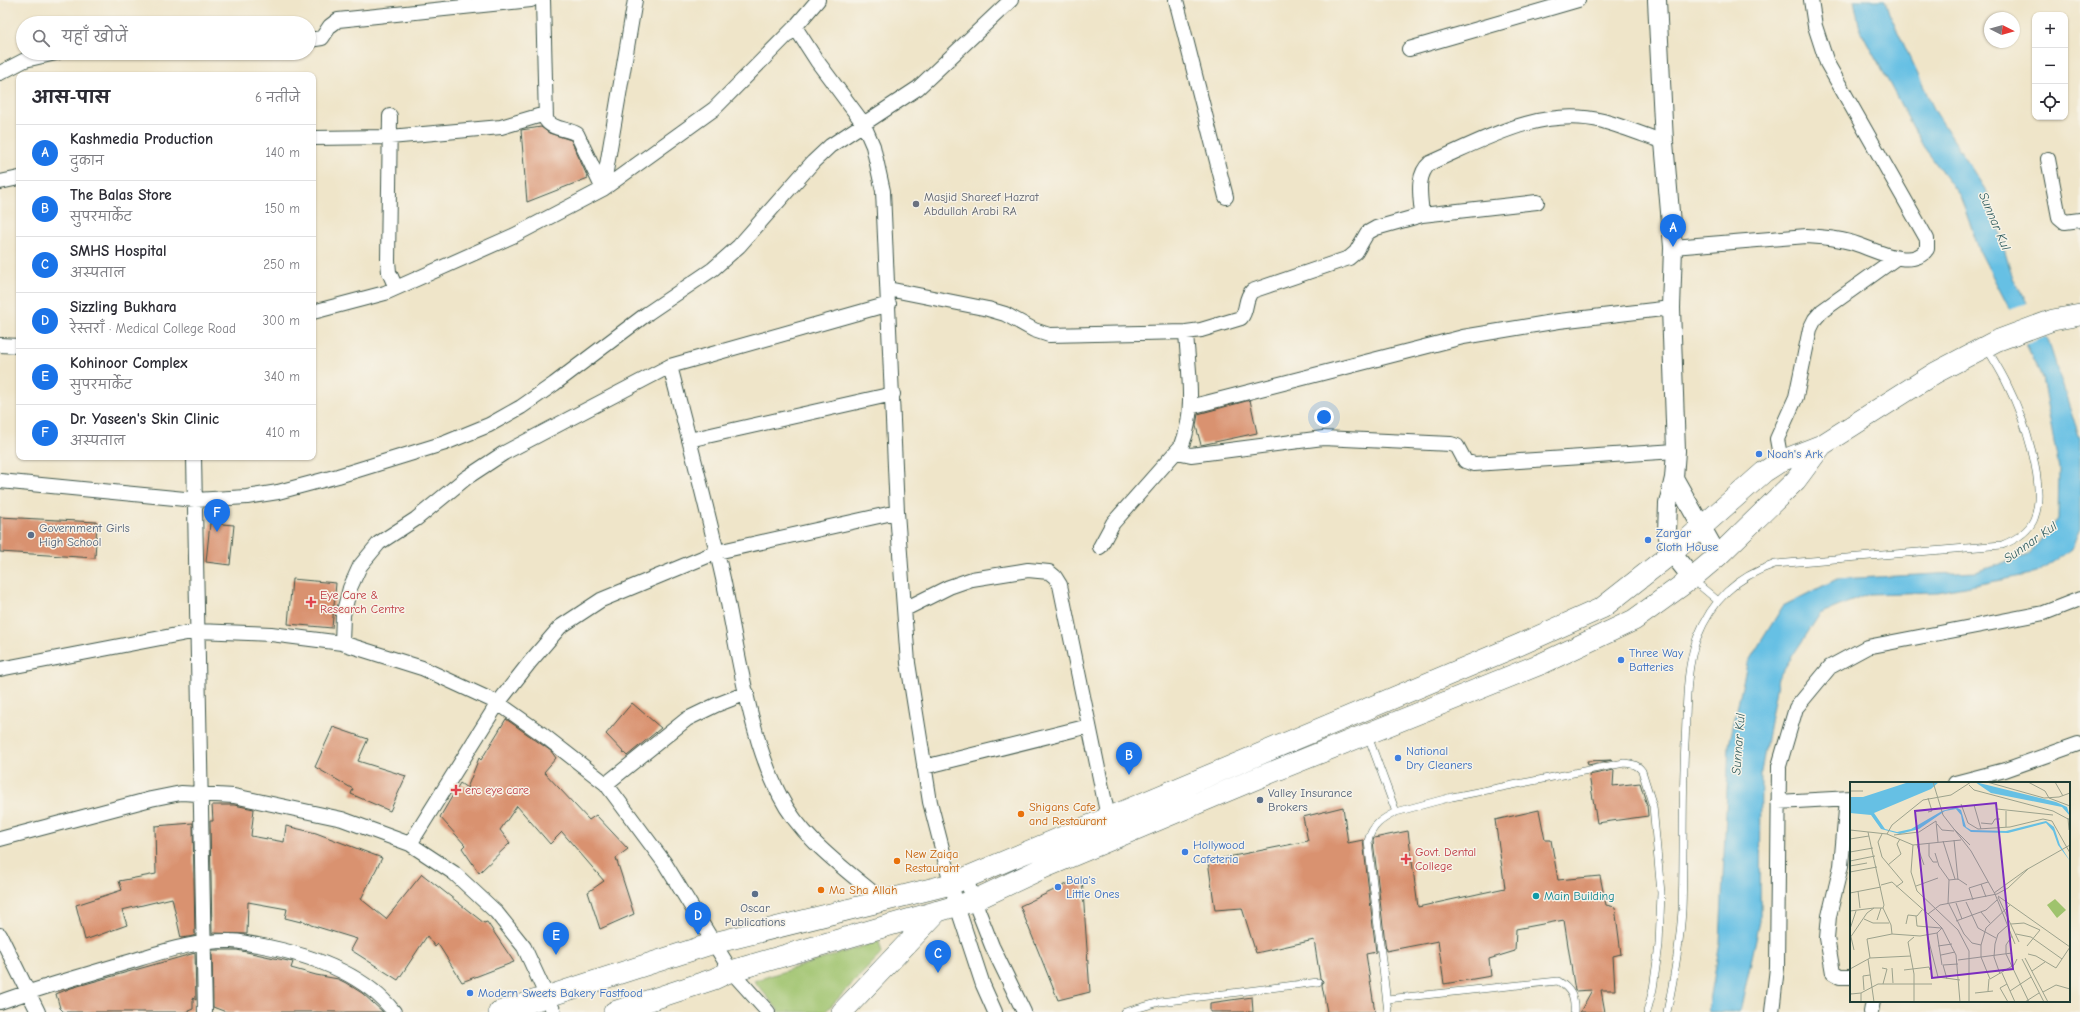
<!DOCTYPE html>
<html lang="hi">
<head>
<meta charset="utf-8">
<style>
	body { margin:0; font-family:"Comic Neue","Playpen Sans Deva",sans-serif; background:#f7f7f7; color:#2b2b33 }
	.controls { position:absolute; right:12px; top:12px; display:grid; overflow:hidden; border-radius:8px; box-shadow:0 1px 3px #0004 }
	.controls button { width:36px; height:36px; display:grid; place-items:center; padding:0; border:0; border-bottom:1px solid #e1e1e2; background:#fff; color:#2b2b33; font:20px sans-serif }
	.compass { position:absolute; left:1984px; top:12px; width:36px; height:36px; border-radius:50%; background:#fff; box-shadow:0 1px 3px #0004; rotate:96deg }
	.you { position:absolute; left:1324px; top:417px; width:14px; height:14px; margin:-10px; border:3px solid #fff; border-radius:50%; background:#1a73e8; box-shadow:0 0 0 6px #1a73e833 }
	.badge { display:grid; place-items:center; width:26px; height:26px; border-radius:50%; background:#1a73e8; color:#fff; font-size:13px; font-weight:700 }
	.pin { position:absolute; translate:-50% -33px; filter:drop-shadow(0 1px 2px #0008) }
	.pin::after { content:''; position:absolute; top:21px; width:14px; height:12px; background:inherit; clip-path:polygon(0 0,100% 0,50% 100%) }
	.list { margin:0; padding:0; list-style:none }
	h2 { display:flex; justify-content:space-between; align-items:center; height:52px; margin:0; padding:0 16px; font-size:17px }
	h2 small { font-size:13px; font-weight:400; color:#7c7c81 }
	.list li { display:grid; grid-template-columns:26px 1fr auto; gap:12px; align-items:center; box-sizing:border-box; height:56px; padding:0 16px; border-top:1px solid #e1e1e2 }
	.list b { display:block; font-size:15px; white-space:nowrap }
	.list p { margin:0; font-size:13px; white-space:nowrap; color:#7c7c81 }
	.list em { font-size:13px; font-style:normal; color:#7c7c81 }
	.icon { flex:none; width:22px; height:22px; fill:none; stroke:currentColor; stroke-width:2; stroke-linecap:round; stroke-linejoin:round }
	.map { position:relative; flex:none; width:2080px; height:1012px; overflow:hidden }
	.search { position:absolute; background:#fff; box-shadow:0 1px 3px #0004; left:16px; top:16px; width:300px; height:44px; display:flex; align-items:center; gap:10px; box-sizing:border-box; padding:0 14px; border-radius:22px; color:#7c7c81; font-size:15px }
	.panel { position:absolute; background:#fff; box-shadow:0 1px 3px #0004; left:16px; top:72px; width:300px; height:388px; border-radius:8px }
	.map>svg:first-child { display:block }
</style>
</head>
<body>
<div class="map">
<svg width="2080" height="1012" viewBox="0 0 2080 1012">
	<rect width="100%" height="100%" fill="#f7f3e8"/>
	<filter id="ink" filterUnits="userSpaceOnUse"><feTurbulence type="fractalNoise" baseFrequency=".025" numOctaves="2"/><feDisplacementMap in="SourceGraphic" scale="8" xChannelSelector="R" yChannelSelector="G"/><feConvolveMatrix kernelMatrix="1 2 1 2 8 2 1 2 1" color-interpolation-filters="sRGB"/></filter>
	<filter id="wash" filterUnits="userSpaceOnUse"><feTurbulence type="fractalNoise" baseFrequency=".012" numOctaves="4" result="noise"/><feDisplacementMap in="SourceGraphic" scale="16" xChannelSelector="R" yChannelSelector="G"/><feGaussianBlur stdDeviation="0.9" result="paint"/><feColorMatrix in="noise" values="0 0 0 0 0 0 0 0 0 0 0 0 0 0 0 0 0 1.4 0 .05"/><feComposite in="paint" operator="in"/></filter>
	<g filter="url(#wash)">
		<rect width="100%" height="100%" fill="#efe5c9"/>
		<!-- green -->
		<path fill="#9fc36d" stroke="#5f8050" d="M879 941 882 953 825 1012H780L754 981Z"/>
		<!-- water -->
		<path fill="#66c0e4" stroke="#427e8c" d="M1854 0H1885L1889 13 1935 111 1988 194 2012 276 2048 340 2080 439V528L2072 549 2037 573 1938 592 1869 594 1820 614 1778 678 1761 772 1760 921 1740 1012H1708L1720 943 1729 745 1747 664 1783 606 1837 579 1976 572 2029 554 2058 519 2059 469 2042 378 2008 306 1980 252 1960 196 1923 146 1860 29Z"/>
		<!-- pier -->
		<path fill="#efe5c9" d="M2029 303 2048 336 2024 345 2008 309Z"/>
		<g id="blocks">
			<!-- building -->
			<path fill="#d99270" d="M541 127 549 133 571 140 588 178 527 202 521 130Z
				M1250 400 1257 433 1201 445 1196 426 1198 414Z
				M0 517 97 522 95 558 0 552Z
				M210 523 234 525 230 565 206 562Z
				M292 579 336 583 332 628 288 624Z
				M632 703 661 728 627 756 606 734Z
				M506 719 551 751 556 758 544 772 589 820 596 815 628 849 616 858 634 914 600 929 588 892 604 881 562 832 550 844 517 806 500 830 510 843 479 873 462 848 465 845 440 817 460 783 467 788 479 758 481 760Z
				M333 727 368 739 358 761 406 776 390 811 351 794 353 789 315 767Z
				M1612 760 1588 765 1587 761Z
				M1614 770 1613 786 1640 783 1647 805 1648 816 1597 823 1589 775Z
				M212 805H234L254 809 251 836 284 842 286 826 316 833 382 858 361 899 386 919 422 874 484 923 487 922 514 962 462 982 438 944 435 947 427 936 398 980 351 950 357 939 311 925 302 920 301 922 285 918 287 909 248 902 247 934 212 933 210 821H213Z
				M1343 807 1348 843 1363 840 1376 952 1366 954 1375 1012H1327L1322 985 1323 981 1320 978 1314 940 1256 953 1242 908 1215 910 1208 861 1308 841 1303 817Z
				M1539 810 1545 840H1551L1558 880 1600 876 1606 905 1615 907 1621 954 1613 956 1615 990H1601L1605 1012H1580L1592 990 1575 991 1564 920 1516 929 1515 951 1489 959 1491 976 1444 984 1438 941 1386 951 1373 841 1374 838 1408 831 1418 907 1505 888 1495 820Z
				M193 823 195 936 181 938 172 898 122 910 127 925 85 940 76 905 122 890 119 881 156 874 155 826Z
				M1082 877 1090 992 1058 1000 1020 906Z
				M212 950H237L293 962 291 968 316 975 338 979 346 983 362 993 383 1012H226L213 1007Z
				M195 953 196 1000 193 998V1009L186 1012H64L60 1008 56 994 71 988Z
				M1252 997 1253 1012H1210V1003Z"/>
		</g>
	</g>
	<g filter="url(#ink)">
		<use href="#blocks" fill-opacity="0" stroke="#3e564a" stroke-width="1"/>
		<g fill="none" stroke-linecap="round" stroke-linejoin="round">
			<defs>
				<path id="service" d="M1693 580 1717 600
					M1368 736 1396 812C1382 819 1372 825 1368 841L1388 1012
					M1396 812 1452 797 1624 763C1632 764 1637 764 1642 771L1653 806 1661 893 1659 945 1653 989 1647 1012
					M1387 999 1558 981C1571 989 1575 997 1574 1012
					M1125 1012 1160 1002 1318 982
					M1667 1012C1674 978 1680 944 1682 910 1684 855 1682 799 1685 743 1687 709 1685 671 1697 638 1712 600 1736 577 1775 564L2002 545C2015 540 2028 533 2034 519 2048 485 2023 416 2007 384 2001 371 1993 359 1986 347"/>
				<path id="minor" d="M543 0 546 120C553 130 567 128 577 134L603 189
					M818 0 795 27 817 61 863 123 873 146 883 191 897 512 908 663 930 802 957 906 983 985 995 1012
					M1176 0 1226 197
					M309 40 322 38 330 26 338 20 531 0
					M1409 49 1578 0
					M0 73 25 60 56 53
					M390 116 388 261 389 272 396 288
					M313 138 390 137 501 127 545 114
					M2048 159 2059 217 2065 222 2080 220
					M0 182 19 178
					M603 189 635 0
					M1422 215C1421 198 1415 176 1430 163 1485 139 1541 106 1603 121 1624 127 1644 135 1664 142
					M1673 247 1807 236C1822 237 1836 238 1850 242 1870 247 1911 272 1927 249V239L1827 63 1815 26 1811 0
					M888 289 988 309 1005 314 1034 330 1049 335 1186 332 1201 330 1241 318C1248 310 1244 299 1252 291L1349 258 1356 252 1367 233 1376 228 1422 215 1537 202
					M313 312 385 293 515 235 603 189 714 109 795 27
					M0 345 19 346
					M670 366C689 439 708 511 724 583 738 650 749 736 780 796 802 840 847 870 883 901
					M1190 407 1463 337 1559 321 1671 308
					M689 440 893 394
					M1177 452 1191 455 1323 438 1451 444 1457 446 1465 461 1474 464 1676 451
					M194 457 205 1012
					M1781 461 1777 439 1796 397 1810 329 1815 319 1822 311 1896 258
					M0 481 195 500 247 497 278 492 338 476 445 443 489 425 521 407 554 384 648 313 713 269 739 246 813 162 830 146 918 88 1011 0
					M1100 547 1113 523 1182 445C1196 410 1188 369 1186 332
					M905 609 949 587 972 579 1028 570 1049 572 1055 577 1060 585 1108 817
					M342 643 343 615 350 588 360 566 379 543 416 519 466 478 504 453 670 366 889 304
					M0 669 197 631 271 634 342 643 422 668 498 703 542 734 606 784 664 862 731 971 768 1012
					M924 767 1089 726
					M1955 783 2005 770 2078 744
					M606 784 687 719 716 705 747 693
					M1847 799 1841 866 1829 916 1827 938 1833 973 1840 977H1851
					M1778 802 1851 798
					M0 839 151 799 181 793 234 796 342 819 410 844 454 873 496 912 524 947 554 1012
					M410 844 498 703 530 662 560 627 601 600 717 552 897 512
					M965 877 992 946 1024 1012
					M0 935 38 1012
					M0 1002C41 987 83 976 125 963 159 953 195 940 231 941 240 941 249 944 258 945 307 954 363 972 394 1012
					M1772 1012 1777 968 1779 766 1796 708 1830 667 1867 647 2044 613 2080 599
					M1871 1012 1873 1001"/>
				<path id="tertiary" d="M1657 0 1664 142 1673 247 1671 308 1676 451 1674 478 1668 504 1667 533 1672 553 1692 578
					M1674 478 1718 556"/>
				<path id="secondary" d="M499 1012 714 943 951 884 1519 645 1602 608 1672 553 1764 472 1781 461 1822 445 1935 373 1996 341 2053 320 2080 315
					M614 1012 714 979 731 971 973 901 1043 868 1260 777 1543 663 1634 620 1692 578 1718 556 1796 480 1822 445
					M842 1012 938 911"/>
			</defs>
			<!-- service casing -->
			<use href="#service" stroke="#3e564a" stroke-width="8"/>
			<!-- minor casing -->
			<use href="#minor" stroke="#3e564a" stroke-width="16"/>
			<!-- tertiary casing -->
			<use href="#tertiary" stroke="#3e564a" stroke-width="20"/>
			<!-- secondary casing -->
			<use href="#secondary" stroke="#3e564a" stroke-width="22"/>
			<!-- service -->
			<use href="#service" stroke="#fff" stroke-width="7"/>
			<!-- minor -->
			<use href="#minor" stroke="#fff" stroke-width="14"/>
			<!-- tertiary -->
			<use href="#tertiary" stroke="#fff" stroke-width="18"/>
			<!-- secondary -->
			<use href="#secondary" stroke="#fff" stroke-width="21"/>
		</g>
	</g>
	<!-- markers -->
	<circle fill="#6b7280" stroke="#f7f3e8" stroke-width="1.5" cx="916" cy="204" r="4"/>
	<g fill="#3f7fe0" stroke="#f7f3e8" stroke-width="1.5">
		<circle cx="1759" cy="454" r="4"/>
		<circle cx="1648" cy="540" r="4"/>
		<circle cx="1621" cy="660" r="4"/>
		<circle cx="1398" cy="758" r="4"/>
		<circle cx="1185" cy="852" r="4"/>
		<circle cx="1058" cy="887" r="4"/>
		<circle cx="470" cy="993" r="4"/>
	</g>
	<g fill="#5c6f8a" stroke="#f7f3e8" stroke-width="1.5">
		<circle cx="31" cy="535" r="4"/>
		<circle cx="1260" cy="800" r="4"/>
		<circle cx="755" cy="894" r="4"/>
	</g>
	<g fill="#e0444e" stroke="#f7f3e8" stroke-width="1.5">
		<path d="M309 596h4v4h4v4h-4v4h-4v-4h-4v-4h4z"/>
		<path d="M454 784h4v4h4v4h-4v4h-4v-4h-4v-4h4z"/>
		<path d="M1404 853h4v4h4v4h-4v4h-4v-4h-4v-4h4z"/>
	</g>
	<g fill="#e8710a" stroke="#f7f3e8" stroke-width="1.5">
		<circle cx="1021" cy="814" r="4"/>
		<circle cx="897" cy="861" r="4"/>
		<circle cx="821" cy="890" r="4"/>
	</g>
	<circle fill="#0f9aa8" stroke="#f7f3e8" stroke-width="1.5" cx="1536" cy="896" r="4"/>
	<g text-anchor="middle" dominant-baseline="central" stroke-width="3" stroke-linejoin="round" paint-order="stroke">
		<!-- worship labels -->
		<g font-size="12" fill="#5b616d" stroke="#f7f3e8" text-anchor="start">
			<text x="924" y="197">Masjid Shareef Hazrat<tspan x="924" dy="14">Abdullah Arabi RA</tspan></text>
		</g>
		<!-- shop labels -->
		<g font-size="12" fill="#366cbe" stroke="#f7f3e8" text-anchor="start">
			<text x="1767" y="454">Noah's Ark</text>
			<text x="1656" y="533">Zargar<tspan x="1656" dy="14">Cloth House</tspan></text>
			<text x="1629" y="653">Three Way<tspan x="1629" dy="14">Batteries</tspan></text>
			<text x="1406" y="751">National<tspan x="1406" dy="14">Dry Cleaners</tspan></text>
			<text x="1193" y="845">Hollywood<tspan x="1193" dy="14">Cafeteria</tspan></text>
			<text x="1066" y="880">Bala's<tspan x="1066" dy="14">Little Ones</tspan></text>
			<text x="478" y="993">Modern Sweets Bakery Fastfood</text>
		</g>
		<!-- service labels -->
		<g font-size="12" fill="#4e5e75" stroke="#f7f3e8" text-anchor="start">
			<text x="39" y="528">Government Girls<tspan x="39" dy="14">High School</tspan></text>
			<text x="1268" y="793">Valley Insurance<tspan x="1268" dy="14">Brokers</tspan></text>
			<text x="755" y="908" text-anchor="middle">Oscar<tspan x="755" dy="14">Publications</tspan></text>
		</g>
		<!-- health labels -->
		<g font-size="12" fill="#be3a42" stroke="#f7f3e8" text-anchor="start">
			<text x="320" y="595">Eye Care &amp;<tspan x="320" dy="14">Research Centre</tspan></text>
			<text x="465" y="790">erc eye care</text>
			<text x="1415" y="852">Govt. Dental<tspan x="1415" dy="14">College</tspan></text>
		</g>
		<!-- food labels -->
		<g font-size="12" fill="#c56008" stroke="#f7f3e8" text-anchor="start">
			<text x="1029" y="807">Shigans Cafe<tspan x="1029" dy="14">and Restaurant</tspan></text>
			<text x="905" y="854">New Zaiqa<tspan x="905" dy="14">Restaurant</tspan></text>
			<text x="829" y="890">Ma Sha Allah</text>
		</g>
		<!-- culture labels -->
		<g font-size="12" fill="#0d838f" stroke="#f7f3e8" text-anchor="start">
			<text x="1544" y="896">Main Building</text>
		</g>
		<!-- water labels -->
		<g font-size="13" font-style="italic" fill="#315e60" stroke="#f7f3e8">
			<text transform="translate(1995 221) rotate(67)">Sunnar Kul</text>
			<text transform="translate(2030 542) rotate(-35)">Sunnar Kul</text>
			<text transform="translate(1738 744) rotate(-86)">Sunnar Kul</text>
		</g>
	</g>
	<!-- overview -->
	<g transform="translate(1850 782)">
		<rect width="220" height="220" fill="#efe5c9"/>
		<path d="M205 117 216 128 207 136 197 123Z" fill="#9fc36d"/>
		<path d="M59 0H89L81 7 24 31 35 47 47 50 61 47 92 29 106 25 111 28 116 45 121 48 156 49 196 39 204 45 210 63 220 79 208 63 203 49 196 41 158 51 121 50 113 44 111 33 106 27 95 29 69 47 50 52 31 47 21 33 0 31V15H13ZM125 0 206 20 217 25 220 34 212 25 141 11Z" fill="#66c0e4"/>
		<path fill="none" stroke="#9ca28d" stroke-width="1" d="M83 0 93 33 121 69 145 112 165 162M137 0 194 16 209 15 220 11M178 0 195 9 199 16 220 24M205 0 213 14M119 3 124 8 203 29 220 38M0 9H13M111 22 118 41 128 47 160 45 193 37 202 39 220 71M124 23 131 47M147 27 203 33M156 29V45M78 30 82 29 78 16M218 36 219 48M131 41 142 42 145 37H150M87 42 92 48 104 49M104 47 120 63M0 48 37 52 63 63 111 58M32 52 28 60 32 75 53 100 46 105M37 52 42 43 73 18 101 13 121 0M44 53 69 50 86 39 88 60M0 57 19 54M104 58 108 98M93 59 105 97M79 61V74L83 80H87M63 63 61 90 67 109 108 148 119 169V220M67 63 74 83M0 70 23 66M85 71 89 84 99 98 98 122M0 79 25 74M38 83 51 72 47 62 50 57M0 84 17 81M0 90 27 85M99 98 108 97 117 103M131 102 136 115M31 103 42 100 78 132 90 123 147 112 158 106 178 87M66 104 88 96M8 109 10 126M0 111 31 105M144 111 176 88 220 63M148 114 220 165M148 115 169 160M123 118 119 106 138 100M116 120 128 146 146 156M106 121 112 137M99 122 114 152 122 161 131 163M160 123 136 146 131 163V175L140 197 164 183 167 177M33 126 41 143 42 152M0 129 24 126M131 130 140 141M78 132 92 146 106 173 110 220M66 134 67 144 91 146M14 137 23 141H39M27 138 31 126M106 139 136 128 147 118M56 142 58 133 67 134 72 128M161 142 174 141 190 148M0 147 6 129M87 151 92 183M77 152 88 195 110 198M166 152 181 155 212 177M162 154 156 163V172L179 220M1 155 4 168M64 155 58 160 64 192V220M0 156 17 131 24 126H33L34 123 18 50M88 164 102 162M177 164 190 148M178 172 186 174 206 186 220 165M91 173 105 170M20 176 17 157 42 152 70 154 87 151 92 146M175 176 198 220M18 177 24 220M172 177 194 220M108 178 162 171M32 186 37 187 33 202M42 186 43 201M0 187 20 176 61 174M54 188 79 185 80 188M182 189 195 180M152 191 165 220M150 192 144 175 145 162 148 152 157 144M97 197 93 183 108 182M157 202 150 206 158 220M14 208 13 194 20 193M0 209 1 212 11 211M138 209 139 197M160 209 181 195M193 210 206 203 220 207M125 211 143 209M11 220V211L28 202H82M175 220 189 211"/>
		<path fill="#7b2cbf" fill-opacity="0.15" stroke="#7b2cbf" stroke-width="2" d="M146 21 163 187 82 196 65 29Z"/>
		<rect width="220" height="220" fill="none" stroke="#1f3d34" stroke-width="2"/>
	</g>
</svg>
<div class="controls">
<button>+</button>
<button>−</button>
<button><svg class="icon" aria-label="locate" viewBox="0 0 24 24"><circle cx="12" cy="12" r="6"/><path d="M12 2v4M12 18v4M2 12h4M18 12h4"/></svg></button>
</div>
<svg class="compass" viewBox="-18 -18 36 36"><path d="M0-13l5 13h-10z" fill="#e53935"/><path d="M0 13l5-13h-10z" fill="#7c7c81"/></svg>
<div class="you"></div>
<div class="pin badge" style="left:1673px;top:247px">A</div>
<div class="pin badge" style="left:1129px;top:775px">B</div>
<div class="pin badge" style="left:938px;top:973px">C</div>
<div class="pin badge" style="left:698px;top:935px">D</div>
<div class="pin badge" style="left:556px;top:955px">E</div>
<div class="pin badge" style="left:217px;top:532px">F</div>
<div class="search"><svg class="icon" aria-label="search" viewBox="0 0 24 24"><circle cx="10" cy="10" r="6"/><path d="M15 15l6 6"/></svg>यहाँ खोजें</div>
<section class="panel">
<h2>आस-पास<small>6 नतीजे</small></h2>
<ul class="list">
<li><span class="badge">A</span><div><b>Kashmedia Production</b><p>दुकान</p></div><em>140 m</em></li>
<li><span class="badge">B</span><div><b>The Balas Store</b><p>सुपरमार्केट</p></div><em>150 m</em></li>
<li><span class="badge">C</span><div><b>SMHS Hospital</b><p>अस्पताल</p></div><em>250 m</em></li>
<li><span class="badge">D</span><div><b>Sizzling Bukhara</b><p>रेस्तराँ · Medical College Road</p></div><em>300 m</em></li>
<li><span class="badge">E</span><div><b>Kohinoor Complex</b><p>सुपरमार्केट</p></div><em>340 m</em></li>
<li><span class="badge">F</span><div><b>Dr. Yaseen's Skin Clinic</b><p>अस्पताल</p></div><em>410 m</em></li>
</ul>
</section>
</div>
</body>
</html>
